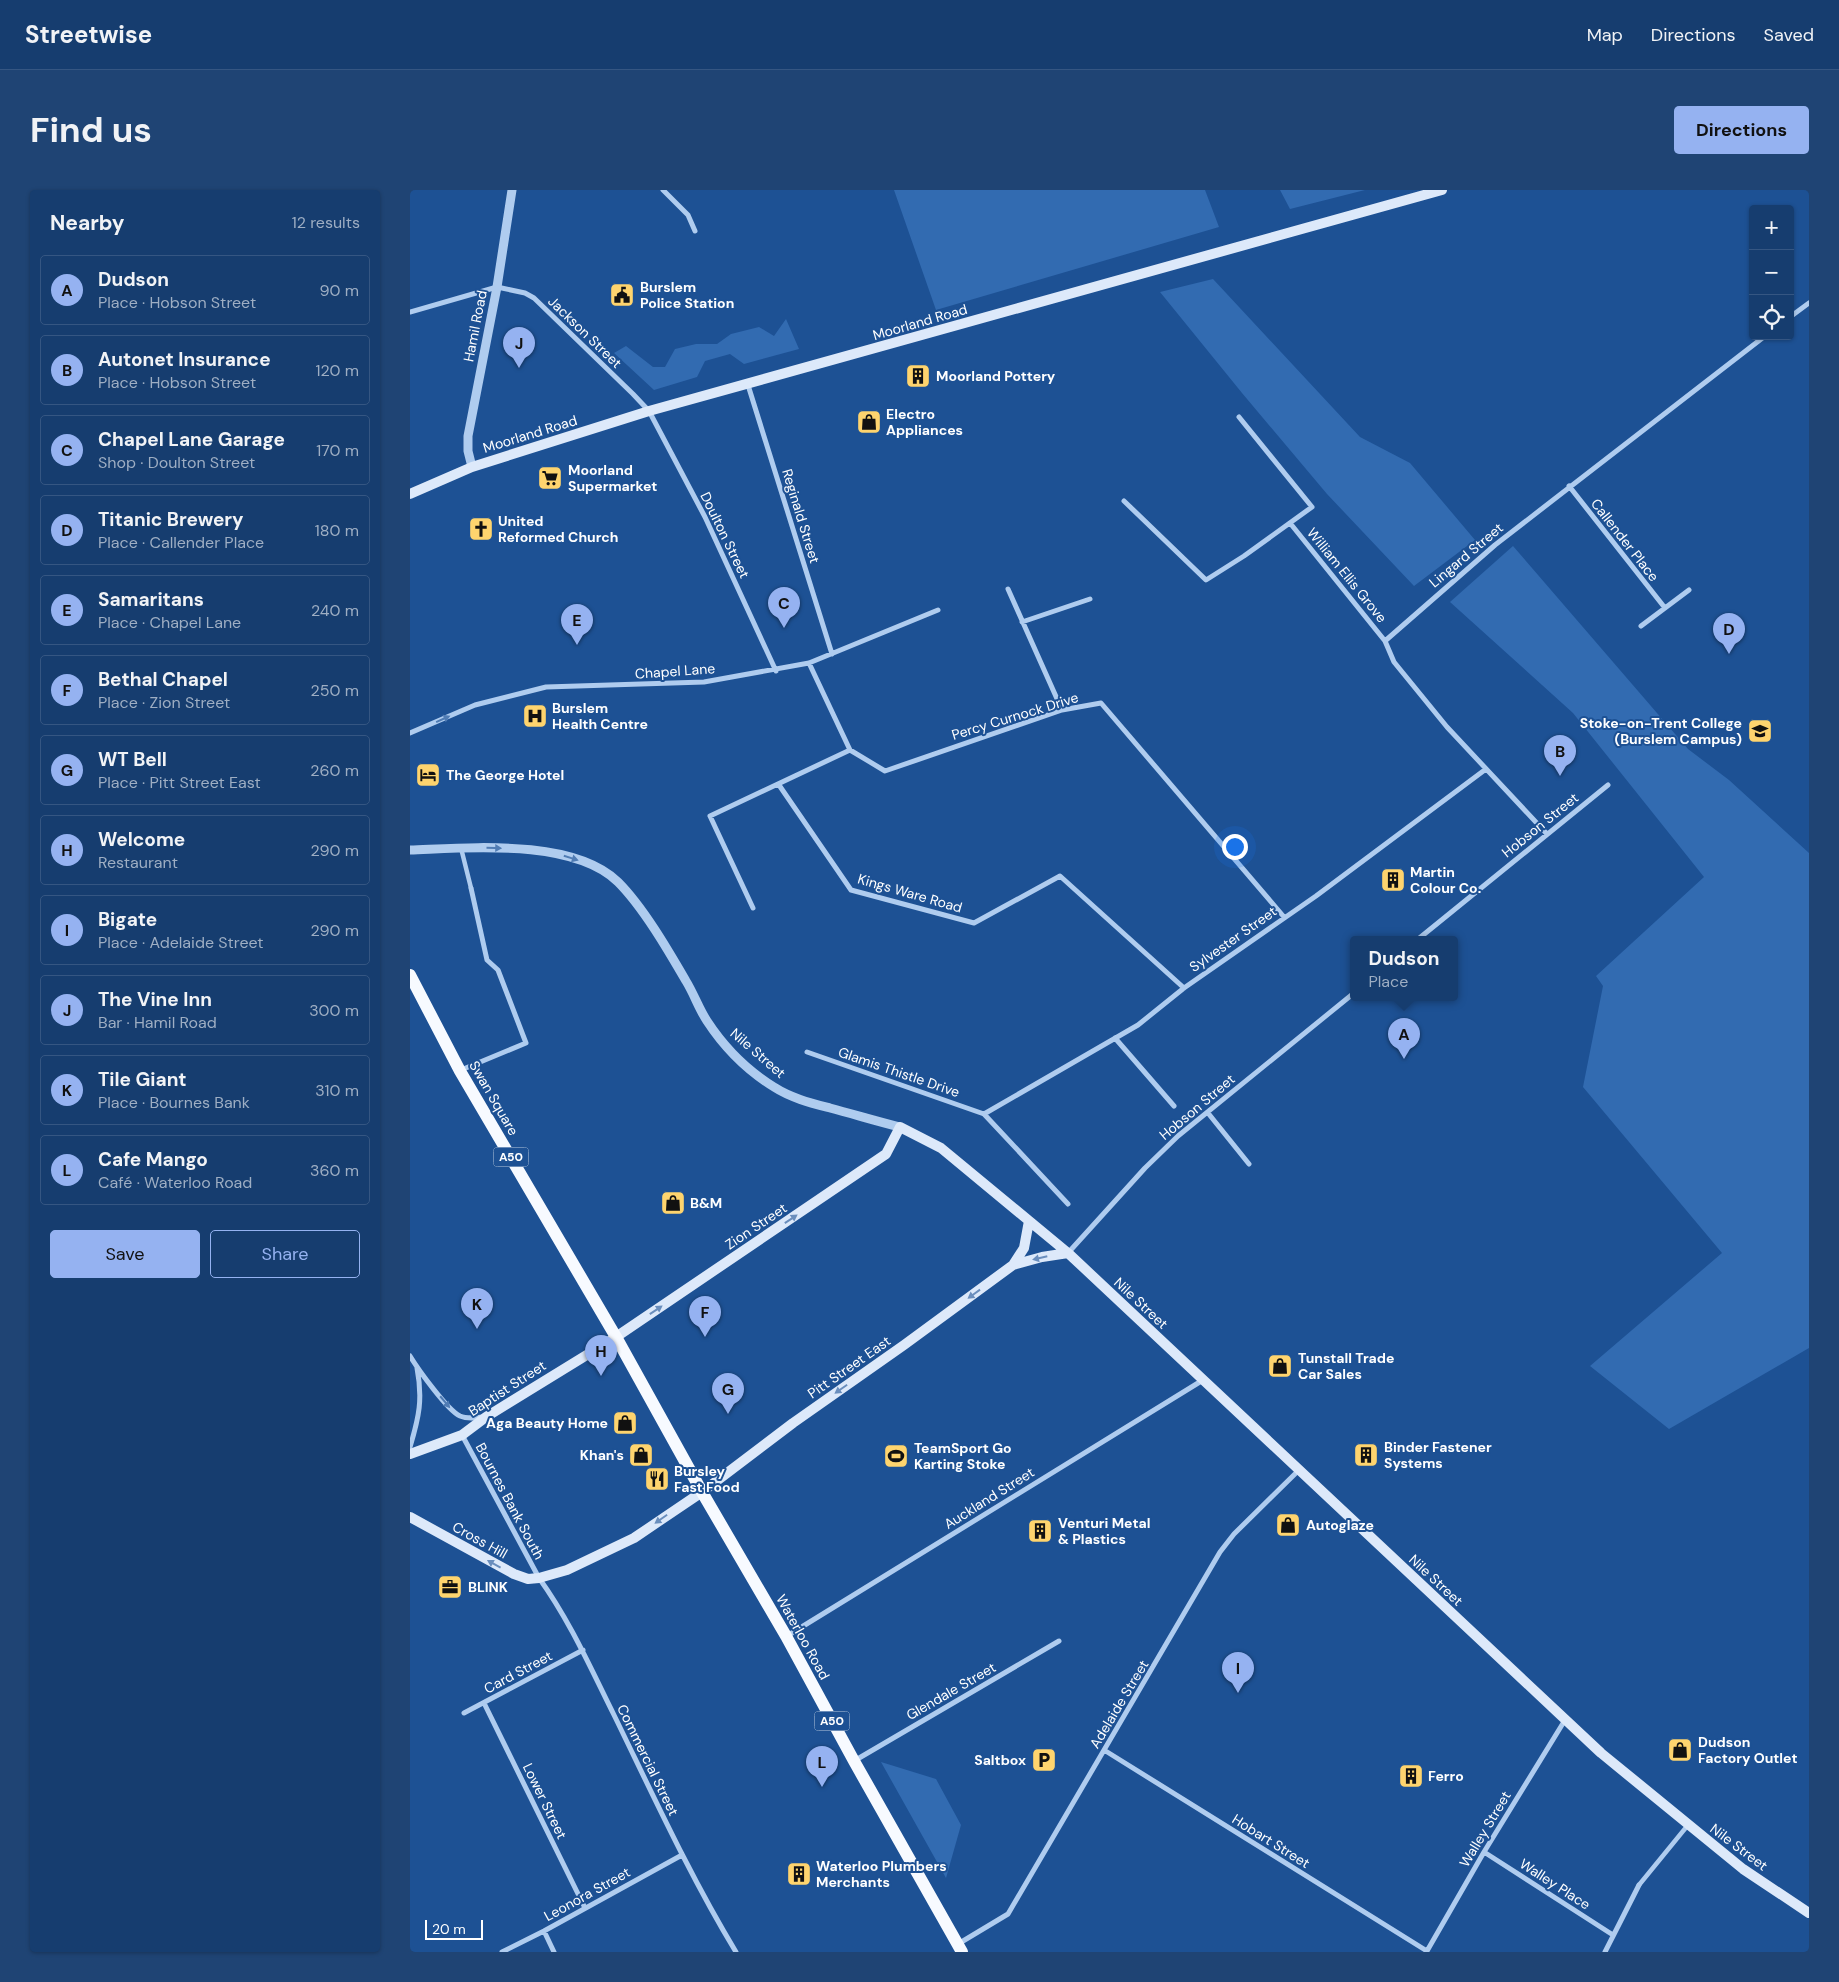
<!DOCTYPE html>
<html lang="en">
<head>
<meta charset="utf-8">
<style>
	body { margin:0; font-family:"DM Sans",sans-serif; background:#1f4474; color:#f1f3f6 }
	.controls { position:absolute; right:15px; top:15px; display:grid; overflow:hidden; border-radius:5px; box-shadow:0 1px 4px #0004 }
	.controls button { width:45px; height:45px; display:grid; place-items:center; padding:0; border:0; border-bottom:1px solid #355682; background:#163d6f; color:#f1f3f6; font:25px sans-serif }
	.scale { position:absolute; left:15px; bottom:12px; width:58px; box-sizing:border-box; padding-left:5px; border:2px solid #fff; border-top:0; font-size:14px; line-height:18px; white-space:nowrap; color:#fff; -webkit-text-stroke:4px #1d5194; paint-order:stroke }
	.you { position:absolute; left:824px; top:656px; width:18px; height:18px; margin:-12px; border:4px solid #fff; border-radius:50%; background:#1a73e8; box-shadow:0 0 0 8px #1a73e833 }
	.badge { display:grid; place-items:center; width:32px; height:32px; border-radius:50%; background:#95b2f1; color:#111; font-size:16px; font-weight:700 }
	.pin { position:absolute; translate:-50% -41px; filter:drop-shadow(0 1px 2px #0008) }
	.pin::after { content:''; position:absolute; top:26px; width:18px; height:15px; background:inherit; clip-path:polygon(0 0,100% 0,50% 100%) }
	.popup { position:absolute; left:940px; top:746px; width:108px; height:65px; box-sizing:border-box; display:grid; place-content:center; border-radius:5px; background:#163d6f; filter:drop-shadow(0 1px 4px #0005); font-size:16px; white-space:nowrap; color:#9eaec3 }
	.popup b { font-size:19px; color:#f1f3f6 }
	.popup::after { content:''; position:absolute; left:50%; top:100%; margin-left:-10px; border:10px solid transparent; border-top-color:#163d6f }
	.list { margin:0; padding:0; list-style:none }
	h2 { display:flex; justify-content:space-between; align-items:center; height:65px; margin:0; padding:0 20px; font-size:21px }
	h2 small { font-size:16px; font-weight:400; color:#9eaec3 }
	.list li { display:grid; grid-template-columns:32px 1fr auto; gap:15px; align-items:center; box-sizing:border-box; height:70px; margin:0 10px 10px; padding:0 10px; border:1px solid #355682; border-radius:5px }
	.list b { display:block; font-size:19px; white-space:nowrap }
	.list p { margin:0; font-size:16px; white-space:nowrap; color:#9eaec3 }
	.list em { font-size:16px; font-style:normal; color:#9eaec3 }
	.actions { display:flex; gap:10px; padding:15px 20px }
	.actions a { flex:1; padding:11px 0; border:1px solid #95b2f1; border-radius:5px; text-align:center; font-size:18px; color:#95b2f1 }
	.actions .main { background:#95b2f1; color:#111 }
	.icon { flex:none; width:28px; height:28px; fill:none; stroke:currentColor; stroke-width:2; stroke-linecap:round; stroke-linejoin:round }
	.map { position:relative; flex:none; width:1399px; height:1762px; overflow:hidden; border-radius:5px }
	header { display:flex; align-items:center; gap:30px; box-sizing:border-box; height:70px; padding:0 25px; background:#163d6f; border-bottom:1px solid #355682 }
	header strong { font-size:24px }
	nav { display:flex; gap:28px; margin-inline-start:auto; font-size:18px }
	.intro { display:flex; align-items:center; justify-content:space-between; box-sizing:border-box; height:120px; padding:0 30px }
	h1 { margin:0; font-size:35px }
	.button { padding:12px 22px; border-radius:5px; background:#95b2f1; color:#111; font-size:18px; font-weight:700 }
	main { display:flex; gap:30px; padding:0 30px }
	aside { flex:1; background:#163d6f; border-radius:5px; box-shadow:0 1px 4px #0004 }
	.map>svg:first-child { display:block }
</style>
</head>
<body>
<header>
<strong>Streetwise</strong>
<nav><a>Map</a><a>Directions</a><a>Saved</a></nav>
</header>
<div class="intro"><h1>Find us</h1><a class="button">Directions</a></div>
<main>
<aside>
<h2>Nearby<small>12 results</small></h2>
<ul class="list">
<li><span class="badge">A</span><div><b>Dudson</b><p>Place · Hobson Street</p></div><em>90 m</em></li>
<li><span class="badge">B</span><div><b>Autonet Insurance</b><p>Place · Hobson Street</p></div><em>120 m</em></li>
<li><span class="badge">C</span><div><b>Chapel Lane Garage</b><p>Shop · Doulton Street</p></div><em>170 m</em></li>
<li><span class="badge">D</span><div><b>Titanic Brewery</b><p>Place · Callender Place</p></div><em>180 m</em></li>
<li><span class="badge">E</span><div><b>Samaritans</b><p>Place · Chapel Lane</p></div><em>240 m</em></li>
<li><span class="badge">F</span><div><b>Bethal Chapel</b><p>Place · Zion Street</p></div><em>250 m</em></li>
<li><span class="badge">G</span><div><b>WT Bell</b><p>Place · Pitt Street East</p></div><em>260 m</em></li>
<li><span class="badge">H</span><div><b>Welcome</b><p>Restaurant</p></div><em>290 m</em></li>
<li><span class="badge">I</span><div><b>Bigate</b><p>Place · Adelaide Street</p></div><em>290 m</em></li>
<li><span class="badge">J</span><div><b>The Vine Inn</b><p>Bar · Hamil Road</p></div><em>300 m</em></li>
<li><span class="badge">K</span><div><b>Tile Giant</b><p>Place · Bournes Bank</p></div><em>310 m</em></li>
<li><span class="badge">L</span><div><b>Cafe Mango</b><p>Café · Waterloo Road</p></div><em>360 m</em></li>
</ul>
<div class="actions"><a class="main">Save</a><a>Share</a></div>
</aside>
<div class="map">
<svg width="1399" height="1762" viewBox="0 0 1399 1762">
	<rect width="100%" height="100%" fill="#1d5194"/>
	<!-- green -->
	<path fill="#326bb1" d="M484 0H795L809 37 526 120Z
		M870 0H955L880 19Z
		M803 89 950 247 1000 273 1065 350 1004 396 917 304 832 203 750 102Z
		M376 129 389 159 334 174 320 164 295 171 287 187 244 200 204 163 216 156 243 177H255L265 159 286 154H307L321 144 349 137 364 146Z
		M1103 356 1278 559 1319 590 1399 663V1158L1259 1239 1180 1176 1312 1063 1173 897 1193 796 1186 786 1294 687 1163 523 1040 412Z
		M471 1572 526 1589 551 1635 536 1688Z"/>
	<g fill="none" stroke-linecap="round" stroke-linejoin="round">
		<!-- pedestrian -->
		<path stroke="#afccef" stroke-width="4.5" d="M51 658 61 698
			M1229 1695 1278 1635"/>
		<!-- minor -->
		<path stroke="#afccef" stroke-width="5" d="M253 0 278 25 285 41
			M0 122 87 97 115 103 124 108 223 204 239 221 295 327 366 481
			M1380 127 1399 113
			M338 195 422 464
			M1159 296 1255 418
			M714 311 796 390 834 366 902 317 829 227
			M880 333 975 451
			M598 399 652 520
			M612 432 680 409
			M1231 436 1279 400
			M399 473 440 560 475 581 652 520 691 513 874 727
			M0 543 65 515 136 497 294 492 399 473 528 420
			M369 595 441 700 564 733 650 686 774 798
			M1137 644 1037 537 984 472 975 451 1085 355 1355 146
			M343 718 300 626 440 560
			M1007 750 1198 595
			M705 848 764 916
			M397 862 574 924 658 1014
			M51 880 116 853 88 780 77 770 61 698
			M798 923 839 974
			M574 924 728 835 774 798 906 706 1076 579
			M658 1063 735 978 768 946 944 803
			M0 1166C8 1179 37 1220 50 1226 57 1229 65 1228 73 1227
			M52 1245 129 1388C160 1431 181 1479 204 1525 243 1605 280 1686 326 1762
			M0 1257C9 1227 13 1209 7 1178
			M377 1446 793 1190
			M74 1513 175 1718
			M54 1523 173 1460
			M694 1560 1017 1761 1074 1662 1155 1530
			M444 1571 649 1451
			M1074 1662 1203 1745
			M134 1741 144 1762
			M548 1754 598 1724 810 1362 824 1344 889 1280
			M92 1762 134 1741 272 1665
			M1195 1762 1229 1695"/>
		<!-- tertiary -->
		<path stroke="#afccef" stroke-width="9" d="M62 277 58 261V246L87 97 102 0
			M0 660C58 658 163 648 208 692 233 717 258 760 276 791 284 804 289 819 297 831 314 857 338 881 364 897 381 908 401 913 420 918 443 924 466 931 490 937"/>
		<!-- secondary -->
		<path stroke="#dde9fa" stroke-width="10" d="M0 304 62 277 239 221 1032 0
			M603 1075 614 1058 619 1031
			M0 1264 52 1245 76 1227 206 1147 476 964 490 937 531 958 658 1063 1191 1563 1333 1679 1399 1723
			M0 1327 104 1384 118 1389 129 1388 157 1380 224 1348 292 1302 383 1233 494 1155 603 1075 632 1067 658 1063"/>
		<!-- primary -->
		<path stroke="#f7faff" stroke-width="12" d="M0 785 50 881 206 1147 292 1302 376 1446 444 1571 552 1762"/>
	</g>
	<!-- one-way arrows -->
	<defs><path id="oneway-solid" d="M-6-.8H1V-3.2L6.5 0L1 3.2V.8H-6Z" transform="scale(1.25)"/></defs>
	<g fill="#507cb4">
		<use href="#oneway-solid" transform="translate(33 529) rotate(-24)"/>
		<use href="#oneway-solid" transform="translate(84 658) rotate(1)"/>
		<use href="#oneway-solid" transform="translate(161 668) rotate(17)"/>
		<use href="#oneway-solid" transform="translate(35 1212) rotate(50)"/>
	</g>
	<g fill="#6a8ebd">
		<use href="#oneway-solid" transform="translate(381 1029) rotate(-34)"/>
		<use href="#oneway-solid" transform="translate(630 1068) rotate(167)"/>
		<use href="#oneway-solid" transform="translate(564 1104) rotate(144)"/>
		<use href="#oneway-solid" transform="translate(246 1120) rotate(-34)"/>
		<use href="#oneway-solid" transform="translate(431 1199) rotate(145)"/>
		<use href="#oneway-solid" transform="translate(251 1329) rotate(145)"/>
		<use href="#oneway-solid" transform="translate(84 1374) rotate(-151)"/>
	</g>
	<!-- icons -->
	<defs>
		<symbol id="civic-square" viewBox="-11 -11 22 22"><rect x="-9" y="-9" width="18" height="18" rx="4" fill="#fed46e" stroke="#1d5194"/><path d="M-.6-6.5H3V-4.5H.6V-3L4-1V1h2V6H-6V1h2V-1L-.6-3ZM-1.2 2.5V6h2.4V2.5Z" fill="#111"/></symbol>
		<symbol id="building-square" viewBox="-11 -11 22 22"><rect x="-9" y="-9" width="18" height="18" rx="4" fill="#fed46e" stroke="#1d5194"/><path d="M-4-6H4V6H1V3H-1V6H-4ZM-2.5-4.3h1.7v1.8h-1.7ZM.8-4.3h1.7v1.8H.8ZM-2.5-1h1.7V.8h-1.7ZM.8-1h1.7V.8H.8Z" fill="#111"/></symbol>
		<symbol id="shop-square" viewBox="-11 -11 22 22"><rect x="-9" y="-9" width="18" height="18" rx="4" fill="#fed46e" stroke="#1d5194"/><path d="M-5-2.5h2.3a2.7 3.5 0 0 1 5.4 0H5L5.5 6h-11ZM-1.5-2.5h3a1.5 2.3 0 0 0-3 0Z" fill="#111"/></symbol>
		<symbol id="supermarket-square" viewBox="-11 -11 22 22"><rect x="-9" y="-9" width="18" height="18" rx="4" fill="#fed46e" stroke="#1d5194"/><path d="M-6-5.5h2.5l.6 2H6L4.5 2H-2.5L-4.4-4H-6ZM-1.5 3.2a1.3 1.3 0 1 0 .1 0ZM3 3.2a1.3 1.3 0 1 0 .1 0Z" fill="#111"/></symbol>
		<symbol id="church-square" viewBox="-11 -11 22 22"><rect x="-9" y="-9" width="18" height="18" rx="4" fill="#fed46e" stroke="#1d5194"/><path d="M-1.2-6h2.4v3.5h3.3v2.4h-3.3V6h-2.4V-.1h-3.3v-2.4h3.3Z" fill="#111"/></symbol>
		<symbol id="hospital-square" viewBox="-11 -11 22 22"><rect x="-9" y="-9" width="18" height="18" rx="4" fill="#fed46e" stroke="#1d5194"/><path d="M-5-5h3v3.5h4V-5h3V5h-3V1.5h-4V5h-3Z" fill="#111"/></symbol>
		<symbol id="university-square" viewBox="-11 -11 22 22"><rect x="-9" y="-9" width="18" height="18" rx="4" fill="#fed46e" stroke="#1d5194"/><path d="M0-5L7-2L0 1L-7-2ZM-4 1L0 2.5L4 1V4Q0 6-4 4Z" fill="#111"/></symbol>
		<symbol id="hotel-square" viewBox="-11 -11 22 22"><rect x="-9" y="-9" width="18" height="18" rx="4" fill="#fed46e" stroke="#1d5194"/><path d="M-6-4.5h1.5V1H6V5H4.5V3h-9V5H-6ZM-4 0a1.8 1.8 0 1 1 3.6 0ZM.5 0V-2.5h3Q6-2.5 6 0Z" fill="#111"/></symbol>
		<symbol id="stadium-square" viewBox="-11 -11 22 22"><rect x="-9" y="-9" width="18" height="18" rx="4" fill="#fed46e" stroke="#1d5194"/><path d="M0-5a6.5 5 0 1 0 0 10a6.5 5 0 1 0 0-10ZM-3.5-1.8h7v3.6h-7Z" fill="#111"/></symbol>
		<symbol id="restaurant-square" viewBox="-11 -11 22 22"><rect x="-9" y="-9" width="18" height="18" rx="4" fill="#fed46e" stroke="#1d5194"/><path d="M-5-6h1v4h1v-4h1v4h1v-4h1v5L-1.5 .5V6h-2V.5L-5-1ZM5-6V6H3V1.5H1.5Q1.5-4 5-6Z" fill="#111"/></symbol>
		<symbol id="office-square" viewBox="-11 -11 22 22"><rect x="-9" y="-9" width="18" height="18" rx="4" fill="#fed46e" stroke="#1d5194"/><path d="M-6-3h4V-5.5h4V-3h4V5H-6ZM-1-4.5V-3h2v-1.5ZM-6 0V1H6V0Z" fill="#111"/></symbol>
		<symbol id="parking-square" viewBox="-11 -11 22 22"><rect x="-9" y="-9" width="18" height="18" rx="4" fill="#fed46e" stroke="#1d5194"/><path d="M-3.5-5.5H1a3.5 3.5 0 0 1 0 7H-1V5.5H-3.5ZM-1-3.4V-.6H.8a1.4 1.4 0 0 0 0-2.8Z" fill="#111"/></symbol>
	</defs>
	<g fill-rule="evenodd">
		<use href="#civic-square" x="198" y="91" width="28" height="28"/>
		<use href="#building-square" x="494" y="172" width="28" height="28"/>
		<use href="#shop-square" x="445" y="218" width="28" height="28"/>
		<use href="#supermarket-square" x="126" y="274" width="28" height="28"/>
		<use href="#church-square" x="57" y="325" width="28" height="28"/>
		<use href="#hospital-square" x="111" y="512" width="28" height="28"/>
		<use href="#university-square" x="1336" y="527" width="28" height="28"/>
		<use href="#hotel-square" x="4" y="571" width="28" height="28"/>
		<use href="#building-square" x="969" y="676" width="28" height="28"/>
		<use href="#shop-square" x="249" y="999" width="28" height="28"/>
		<use href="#shop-square" x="856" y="1162" width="28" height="28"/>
		<use href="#shop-square" x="201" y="1219" width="28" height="28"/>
		<use href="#shop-square" x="217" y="1251" width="28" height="28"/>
		<use href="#building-square" x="942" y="1251" width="28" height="28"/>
		<use href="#stadium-square" x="472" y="1252" width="28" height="28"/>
		<use href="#restaurant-square" x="233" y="1275" width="28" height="28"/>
		<use href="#shop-square" x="864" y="1321" width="28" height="28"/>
		<use href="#building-square" x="616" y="1327" width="28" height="28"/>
		<use href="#office-square" x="26" y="1383" width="28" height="28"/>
		<use href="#shop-square" x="1256" y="1546" width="28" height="28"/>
		<use href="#parking-square" x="620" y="1556" width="28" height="28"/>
		<use href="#building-square" x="987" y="1572" width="28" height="28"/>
		<use href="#building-square" x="375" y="1670" width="28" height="28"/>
	</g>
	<g text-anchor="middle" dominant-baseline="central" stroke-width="4" stroke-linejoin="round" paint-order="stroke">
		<!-- shield labels -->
		<g fill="#1d5194" stroke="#bbcbdf" stroke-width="1">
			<rect x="83.5" y="957.5" width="35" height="19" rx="4"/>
			<rect x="404.5" y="1521.5" width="35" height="19" rx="4"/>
		</g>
		<g font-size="12" font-weight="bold" fill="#fff">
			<text x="101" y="967">A50</text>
			<text x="422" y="1531">A50</text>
		</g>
		<!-- poi labels -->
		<g font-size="14" font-weight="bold" fill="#fff" stroke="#1d5194" text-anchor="start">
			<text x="230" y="97">Burslem<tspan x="230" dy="16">Police Station</tspan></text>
			<text x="526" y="186">Moorland Pottery</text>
			<text x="476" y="224">Electro<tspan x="476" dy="16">Appliances</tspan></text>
			<text x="158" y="280">Moorland<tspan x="158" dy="16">Supermarket</tspan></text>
			<text x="88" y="331">United<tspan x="88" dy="16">Reformed Church</tspan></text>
			<text x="142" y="518">Burslem<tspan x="142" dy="16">Health Centre</tspan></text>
			<text x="1332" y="533" text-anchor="end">Stoke-on-Trent College<tspan x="1332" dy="16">(Burslem Campus)</tspan></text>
			<text x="36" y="585">The George Hotel</text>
			<text x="1000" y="682">Martin<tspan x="1000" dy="16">Colour Co.</tspan></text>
			<text x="280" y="1013">B&amp;M</text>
			<text x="888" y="1168">Tunstall Trade<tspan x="888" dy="16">Car Sales</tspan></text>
			<text x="198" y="1233" text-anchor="end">Aga Beauty Home</text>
			<text x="974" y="1257">Binder Fastener<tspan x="974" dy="16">Systems</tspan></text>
			<text x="504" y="1258">TeamSport Go<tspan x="504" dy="16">Karting Stoke</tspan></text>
			<text x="214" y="1265" text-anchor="end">Khan's</text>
			<text x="264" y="1281">Bursley<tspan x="264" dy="16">Fast Food</tspan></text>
			<text x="648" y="1333">Venturi Metal<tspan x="648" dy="16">&amp; Plastics</tspan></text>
			<text x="896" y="1335">Autoglaze</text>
			<text x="58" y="1397">BLINK</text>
			<text x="1288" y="1552">Dudson<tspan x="1288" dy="16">Factory Outlet</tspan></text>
			<text x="616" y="1570" text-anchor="end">Saltbox</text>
			<text x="1018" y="1586">Ferro</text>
			<text x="406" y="1676">Waterloo Plumbers<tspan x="406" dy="16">Merchants</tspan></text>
		</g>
		<!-- street labels -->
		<g font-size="14" fill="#fff" stroke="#1d5194">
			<text transform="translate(510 132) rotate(-16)">Moorland Road</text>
			<text transform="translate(65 136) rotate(-79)">Hamil Road</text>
			<text transform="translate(175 142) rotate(44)">Jackson Street</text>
			<text transform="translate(120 244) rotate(-17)">Moorland Road</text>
			<text transform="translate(391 326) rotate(73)">Reginald Street</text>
			<text transform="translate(315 345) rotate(64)">Doulton Street</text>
			<text transform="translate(1215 350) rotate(52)">Callender Place</text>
			<text transform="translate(1056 365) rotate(-40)">Lingard Street</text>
			<text transform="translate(937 385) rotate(51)">William Ellis Grove</text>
			<text transform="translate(265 481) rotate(-4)">Chapel Lane</text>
			<text transform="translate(605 526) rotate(-17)">Percy Curnock Drive</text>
			<text transform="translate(1130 635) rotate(-39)">Hobson Street</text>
			<text transform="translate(500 703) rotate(16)">Kings Ware Road</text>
			<text transform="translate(823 749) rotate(-35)">Sylvester Street</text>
			<text transform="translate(348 863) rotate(41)">Nile Street</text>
			<text transform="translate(489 882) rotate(19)">Glamis Thistle Drive</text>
			<text transform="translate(84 908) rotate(60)">Swan Square</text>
			<text transform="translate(787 917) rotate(-40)">Hobson Street</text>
			<text transform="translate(346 1036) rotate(-34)">Zion Street</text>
			<text transform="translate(731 1113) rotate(43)">Nile Street</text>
			<text transform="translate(439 1177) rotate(-35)">Pitt Street East</text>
			<text transform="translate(97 1198) rotate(-33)">Baptist Street</text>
			<text transform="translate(579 1308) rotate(-32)">Auckland Street</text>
			<text transform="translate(100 1311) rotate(62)">Bournes Bank South</text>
			<text transform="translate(70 1350) rotate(29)">Cross Hill</text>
			<text transform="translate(1026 1390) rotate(43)">Nile Street</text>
			<text transform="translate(393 1447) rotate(61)">Waterloo Road</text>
			<text transform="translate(108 1482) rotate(-28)">Card Street</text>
			<text transform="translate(541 1501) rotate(-30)">Glendale Street</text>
			<text transform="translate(709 1514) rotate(-59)">Adelaide Street</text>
			<text transform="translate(238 1570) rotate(64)">Commercial Street</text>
			<text transform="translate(135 1611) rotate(64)">Lower Street</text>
			<text transform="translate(1075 1639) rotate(-59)">Walley Street</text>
			<text transform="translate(861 1651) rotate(32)">Hobart Street</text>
			<text transform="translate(1329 1657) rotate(37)">Nile Street</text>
			<text transform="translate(1145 1694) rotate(33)">Walley Place</text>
			<text transform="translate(177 1704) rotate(-29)">Leonora Street</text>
		</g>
	</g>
</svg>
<div class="controls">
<button>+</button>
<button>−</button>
<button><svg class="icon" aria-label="locate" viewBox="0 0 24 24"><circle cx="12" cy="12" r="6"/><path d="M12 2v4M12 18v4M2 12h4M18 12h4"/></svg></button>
</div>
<div class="scale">20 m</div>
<div class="you"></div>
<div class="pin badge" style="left:994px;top:869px">A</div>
<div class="popup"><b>Dudson</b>Place</div>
<div class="pin badge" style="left:1150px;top:586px">B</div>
<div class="pin badge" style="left:374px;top:438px">C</div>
<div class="pin badge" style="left:1319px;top:464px">D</div>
<div class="pin badge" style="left:167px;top:455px">E</div>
<div class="pin badge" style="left:295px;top:1147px">F</div>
<div class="pin badge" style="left:318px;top:1224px">G</div>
<div class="pin badge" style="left:191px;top:1186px">H</div>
<div class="pin badge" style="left:828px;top:1503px">I</div>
<div class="pin badge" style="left:109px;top:178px">J</div>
<div class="pin badge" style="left:67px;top:1139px">K</div>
<div class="pin badge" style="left:412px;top:1597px">L</div>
</div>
</main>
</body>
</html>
